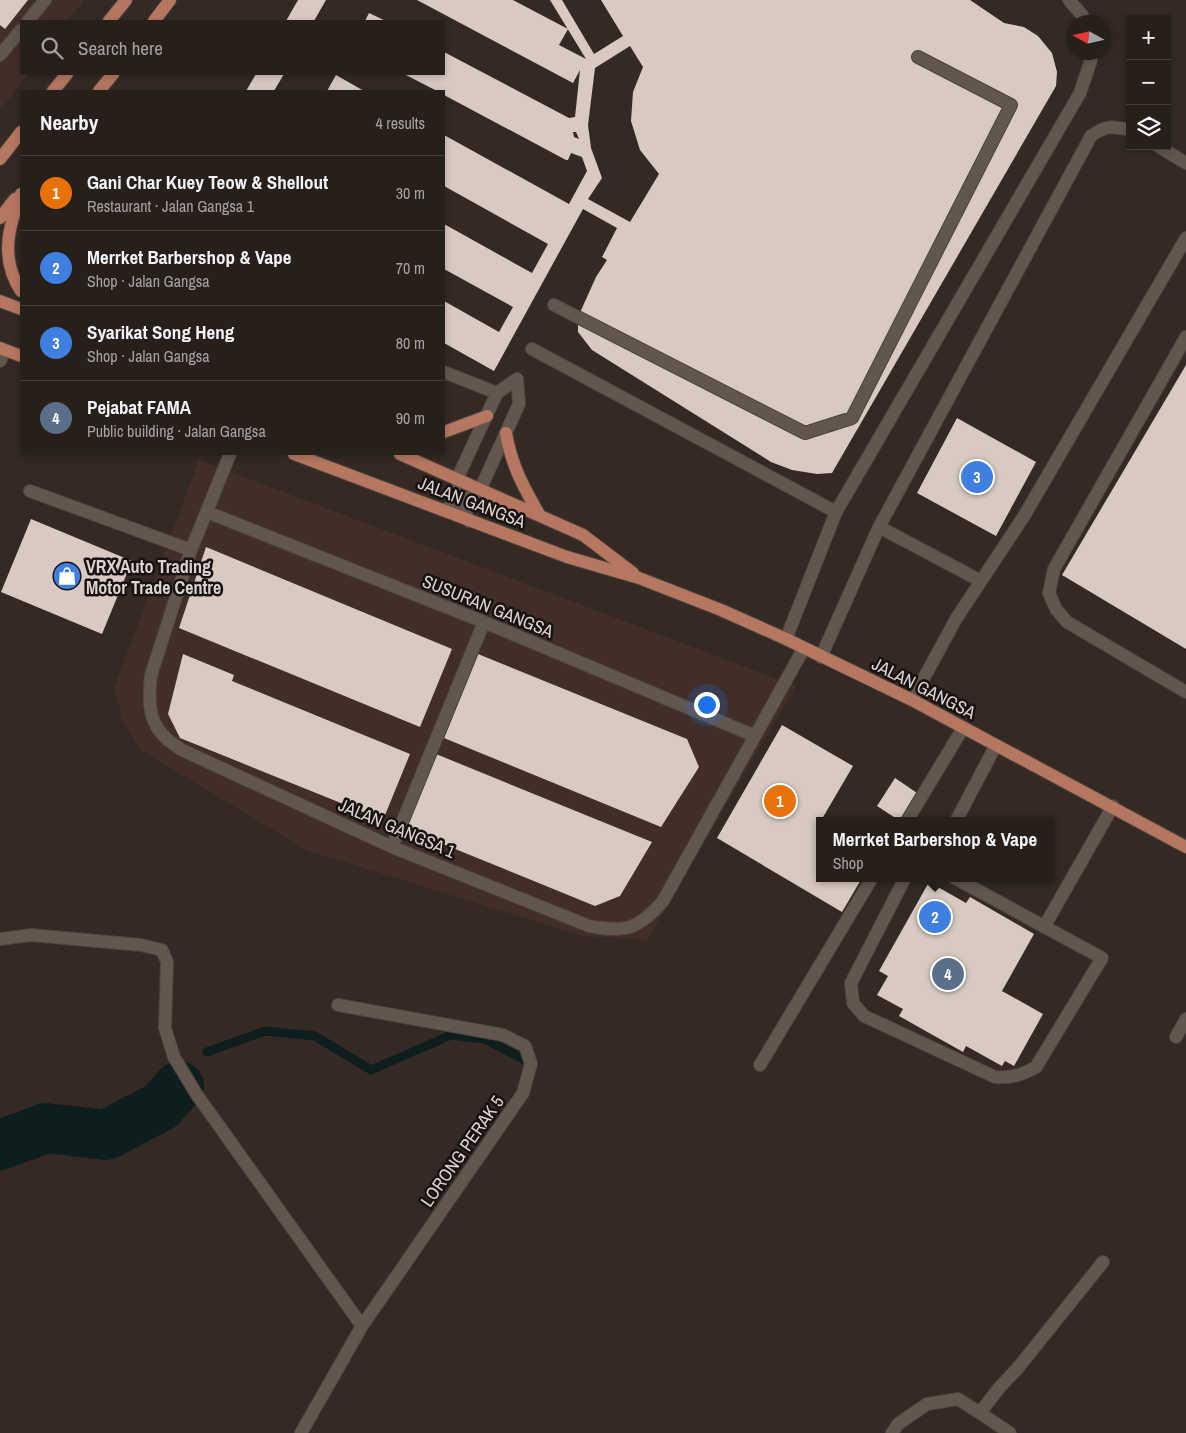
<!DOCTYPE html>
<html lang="en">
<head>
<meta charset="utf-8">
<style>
	body { margin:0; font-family:"Archivo Narrow",sans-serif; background:#2f2723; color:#f1f3f6 }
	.controls { position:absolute; right:15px; top:15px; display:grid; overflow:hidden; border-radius:0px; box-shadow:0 2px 8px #0003 }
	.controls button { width:45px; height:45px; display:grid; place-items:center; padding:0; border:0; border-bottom:1px solid #433d39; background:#271f1a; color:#f1f3f6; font:25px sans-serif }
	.compass { position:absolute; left:1066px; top:15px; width:45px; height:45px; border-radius:50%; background:#271f1a; box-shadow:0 2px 8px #0003; rotate:278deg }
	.you { position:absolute; left:706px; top:704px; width:18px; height:18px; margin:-12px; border:4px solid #fff; border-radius:50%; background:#1a73e8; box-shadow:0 0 0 8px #1a73e833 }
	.badge { display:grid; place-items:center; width:32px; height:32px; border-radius:50%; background:#d93025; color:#fff; font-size:16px; font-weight:700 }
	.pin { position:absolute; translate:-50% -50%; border:2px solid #fff; box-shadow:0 1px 5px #0006 }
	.popup { position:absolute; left:816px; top:817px; width:238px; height:65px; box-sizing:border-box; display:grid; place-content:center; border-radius:0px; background:#271f1a; filter:drop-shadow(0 1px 4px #0005); font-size:16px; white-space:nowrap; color:#a4a2a2 }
	.popup b { font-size:19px; color:#f1f3f6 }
	.popup::after { content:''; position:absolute; left:50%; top:100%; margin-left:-10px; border:10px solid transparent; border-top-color:#271f1a }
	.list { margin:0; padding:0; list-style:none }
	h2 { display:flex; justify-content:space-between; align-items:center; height:65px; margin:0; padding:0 20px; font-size:21px }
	h2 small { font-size:16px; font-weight:400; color:#a4a2a2 }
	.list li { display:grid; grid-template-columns:32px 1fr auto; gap:15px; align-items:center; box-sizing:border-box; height:75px; padding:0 20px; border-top:1px solid #433d39 }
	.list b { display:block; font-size:19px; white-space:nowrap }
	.list p { margin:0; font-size:16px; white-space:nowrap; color:#a4a2a2 }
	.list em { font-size:16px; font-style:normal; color:#a4a2a2 }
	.icon { flex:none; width:28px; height:28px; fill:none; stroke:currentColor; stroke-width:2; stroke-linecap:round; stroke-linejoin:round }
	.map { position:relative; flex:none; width:1186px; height:1433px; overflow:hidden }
	.search { position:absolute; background:#271f1a; box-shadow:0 2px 8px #0003; left:20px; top:20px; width:425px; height:55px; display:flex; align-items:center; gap:12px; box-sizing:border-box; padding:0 18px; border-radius:0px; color:#a4a2a2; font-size:19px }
	.panel { position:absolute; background:#271f1a; box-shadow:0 2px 8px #0003; left:20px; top:90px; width:425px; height:365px; border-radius:0px }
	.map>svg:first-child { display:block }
</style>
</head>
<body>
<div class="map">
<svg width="1186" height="1433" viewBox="0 0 1186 1433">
	<rect width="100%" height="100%" fill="#342923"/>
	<!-- commercial -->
	<path fill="#412e29" d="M0 0H84L68 21H21V74H28L0 111Z
		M199 460 796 686 647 940 582 936 306 850 141 750 123 721 114 688Z"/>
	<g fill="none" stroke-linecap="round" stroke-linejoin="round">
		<!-- stream -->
		<path stroke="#0e1e1e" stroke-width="9" d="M207 1052 265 1031 315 1036 371 1070 451 1035 485 1039 527 1061"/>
		<!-- river -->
		<path stroke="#0e1e1e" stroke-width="50" d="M0 1145 46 1128 106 1135 160 1107 179 1086"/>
	</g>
	<!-- building -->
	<path fill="#d8cac2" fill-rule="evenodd" d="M0 0H28L5 29 0 25Z
		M298 0H326L314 21H286Z
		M417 0H513L568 29 559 45 586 59 550 0H562L594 54 623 36 601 0H970L1004 23 1024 27 1038 36 1052 53 1057 72 1056 86 832 473 817 474 792 470 771 462 592 350 578 332V317L596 277 607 260 602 257 617 228 583 209 494 371 444 343V301L499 332 513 307 444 269V224L532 273 548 244 444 186V135L569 204 587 171 582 157 571 153 568 160H566L444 95V91H437L404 74H444V52L569 118 575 117 580 70 573 83ZM630 46 643 67 633 92 631 121 640 150 659 174 630 222 588 199 602 178 591 148 588 125 595 68ZM573 132H576L579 139 574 137Z
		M369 13 386 21H365Z
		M256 74H284L274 91H246Z
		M336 75 364 91H327Z
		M1186 365V649L1062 575Z
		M957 418 1036 462 996 536 917 493Z
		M31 519 132 561 102 634 1 592Z
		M206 547 452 649 420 727 179 628Z
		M183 654 234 675 232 681 410 754 383 820 180 738 168 714Z
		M478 654 687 739 699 767 661 827 444 738Z
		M782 725 853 766 819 824 820 878H862L842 912 717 838Z
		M436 754 507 783 652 842 620 896 595 906 524 877 406 829Z
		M895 778 920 795 903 821H900L877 806Z
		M929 882 966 903 970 897 1034 934 1002 991 1043 1014 1014 1066 1005 1061 1002 1066 966 1046 963 1052 899 1016 903 1009 877 995 888 976 879 971Z"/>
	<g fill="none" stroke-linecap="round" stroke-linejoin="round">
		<defs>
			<path id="minor" d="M1069 0 1082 15 1085 22
				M28 21 45 0
				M0 55 21 30
				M1158 146 1186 163
				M554 305 805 433 852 418 1011 105 918 57
				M1186 337 1054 569 1049 593 1056 609 1067 622 1186 692
				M532 349 836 512
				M0 361 4 350
				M444 372 497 393
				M230 454 191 550 151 675C149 695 147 719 163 735 168 741 176 746 182 750L392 847 589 926C627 933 638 929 663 901L804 648
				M30 491 191 550
				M443 510 460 504 461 502 480 490 519 404 517 379 497 393 457 479 461 502 469 521
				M207 512 484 622 755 736
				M879 527 981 581
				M786 639 836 512 1080 93 1091 60V52
				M821 657 879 527 1091 136C1106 125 1112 126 1130 130
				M912 700 956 619 1024 516 1186 238
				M907 821 963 728
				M956 821 996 745
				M392 847 484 622
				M905 878 851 983 853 1003 864 1016 995 1077C1012 1078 1022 1075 1036 1067L1102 958 955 878
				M1044 927 1113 806
				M0 939 31 935 141 945 162 950 167 962 165 1028 174 1057 197 1095 362 1326
				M1176 1037 1186 1019
				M760 1065 872 878
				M980 1413 1010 1433
				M301 1433 362 1326 523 1093 531 1064 525 1046 503 1035 338 1005
				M892 1433 898 1424 927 1404 958 1399 980 1413 999 1388 1017 1369 1103 1262"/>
			<path id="major" d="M109 21 126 0
				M154 21 170 0
				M53 91 67 74
				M99 91 113 74
				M0 159 21 132
				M21 194C8 228 0 259 21 291
				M0 218 15 199
				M0 301 21 309
				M0 348 21 356
				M444 432 487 416
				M506 433C512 467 523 486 540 516
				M294 454 567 557 639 578 721 610 786 639 912 700 1186 847
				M400 454 583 535 633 573"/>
		</defs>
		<!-- minor casing -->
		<use href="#minor" stroke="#4d443f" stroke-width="14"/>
		<!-- major casing -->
		<use href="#major" stroke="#4d443f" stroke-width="14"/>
		<!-- minor -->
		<use href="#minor" stroke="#62564f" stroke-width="12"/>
		<!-- major -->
		<use href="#major" stroke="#b67760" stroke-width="12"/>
	</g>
	<!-- icons -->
	<defs>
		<symbol id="shop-disc" viewBox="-11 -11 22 22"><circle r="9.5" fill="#3f7fe0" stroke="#181310"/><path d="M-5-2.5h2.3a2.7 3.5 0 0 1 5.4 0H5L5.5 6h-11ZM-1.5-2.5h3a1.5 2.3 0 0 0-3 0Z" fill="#fff"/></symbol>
	</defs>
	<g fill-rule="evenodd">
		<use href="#shop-disc" x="51" y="560" width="32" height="32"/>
	</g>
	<g text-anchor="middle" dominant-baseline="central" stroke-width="5" stroke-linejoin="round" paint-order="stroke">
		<!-- street labels -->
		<g font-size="18" fill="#dad3cf" stroke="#181310">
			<text transform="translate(472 502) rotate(21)">JALAN GANGSA</text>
			<text transform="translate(488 606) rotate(22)">SUSURAN GANGSA</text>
			<text transform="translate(924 688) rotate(27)">JALAN GANGSA</text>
			<text transform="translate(397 828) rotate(23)">JALAN GANGSA 1</text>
			<text transform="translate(462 1151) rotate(-55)">LORONG PERAK 5</text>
		</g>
		<!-- poi labels -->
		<g font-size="18" font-weight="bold" fill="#dad3cf" stroke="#181310" text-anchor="start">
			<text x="86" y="566">VRX Auto Trading<tspan x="86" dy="21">Motor Trade Centre</tspan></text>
		</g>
	</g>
</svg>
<div class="controls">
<button>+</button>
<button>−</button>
<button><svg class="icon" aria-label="layers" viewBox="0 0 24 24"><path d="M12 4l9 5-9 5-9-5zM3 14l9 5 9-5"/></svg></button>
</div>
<svg class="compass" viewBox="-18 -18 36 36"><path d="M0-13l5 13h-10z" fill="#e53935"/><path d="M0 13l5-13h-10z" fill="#a4a2a2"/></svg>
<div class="you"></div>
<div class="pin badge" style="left:780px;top:801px;background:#e8710a">1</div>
<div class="pin badge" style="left:935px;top:917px;background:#3f7fe0">2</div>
<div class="popup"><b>Merrket Barbershop &amp; Vape</b>Shop</div>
<div class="pin badge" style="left:977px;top:477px;background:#3f7fe0">3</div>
<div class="pin badge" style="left:948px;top:974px;background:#5c6f8a">4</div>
<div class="search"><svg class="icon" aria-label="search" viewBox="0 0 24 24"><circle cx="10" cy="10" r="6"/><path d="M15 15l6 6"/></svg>Search here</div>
<section class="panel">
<h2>Nearby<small>4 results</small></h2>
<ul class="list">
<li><span class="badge" style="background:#e8710a">1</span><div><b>Gani Char Kuey Teow &amp; Shellout</b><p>Restaurant · Jalan Gangsa 1</p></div><em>30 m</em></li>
<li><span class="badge" style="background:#3f7fe0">2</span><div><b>Merrket Barbershop &amp; Vape</b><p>Shop · Jalan Gangsa</p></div><em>70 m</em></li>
<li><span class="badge" style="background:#3f7fe0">3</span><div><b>Syarikat Song Heng</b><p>Shop · Jalan Gangsa</p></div><em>80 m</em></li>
<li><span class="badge" style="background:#5c6f8a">4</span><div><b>Pejabat FAMA</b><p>Public building · Jalan Gangsa</p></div><em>90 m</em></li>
</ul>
</section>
</div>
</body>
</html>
